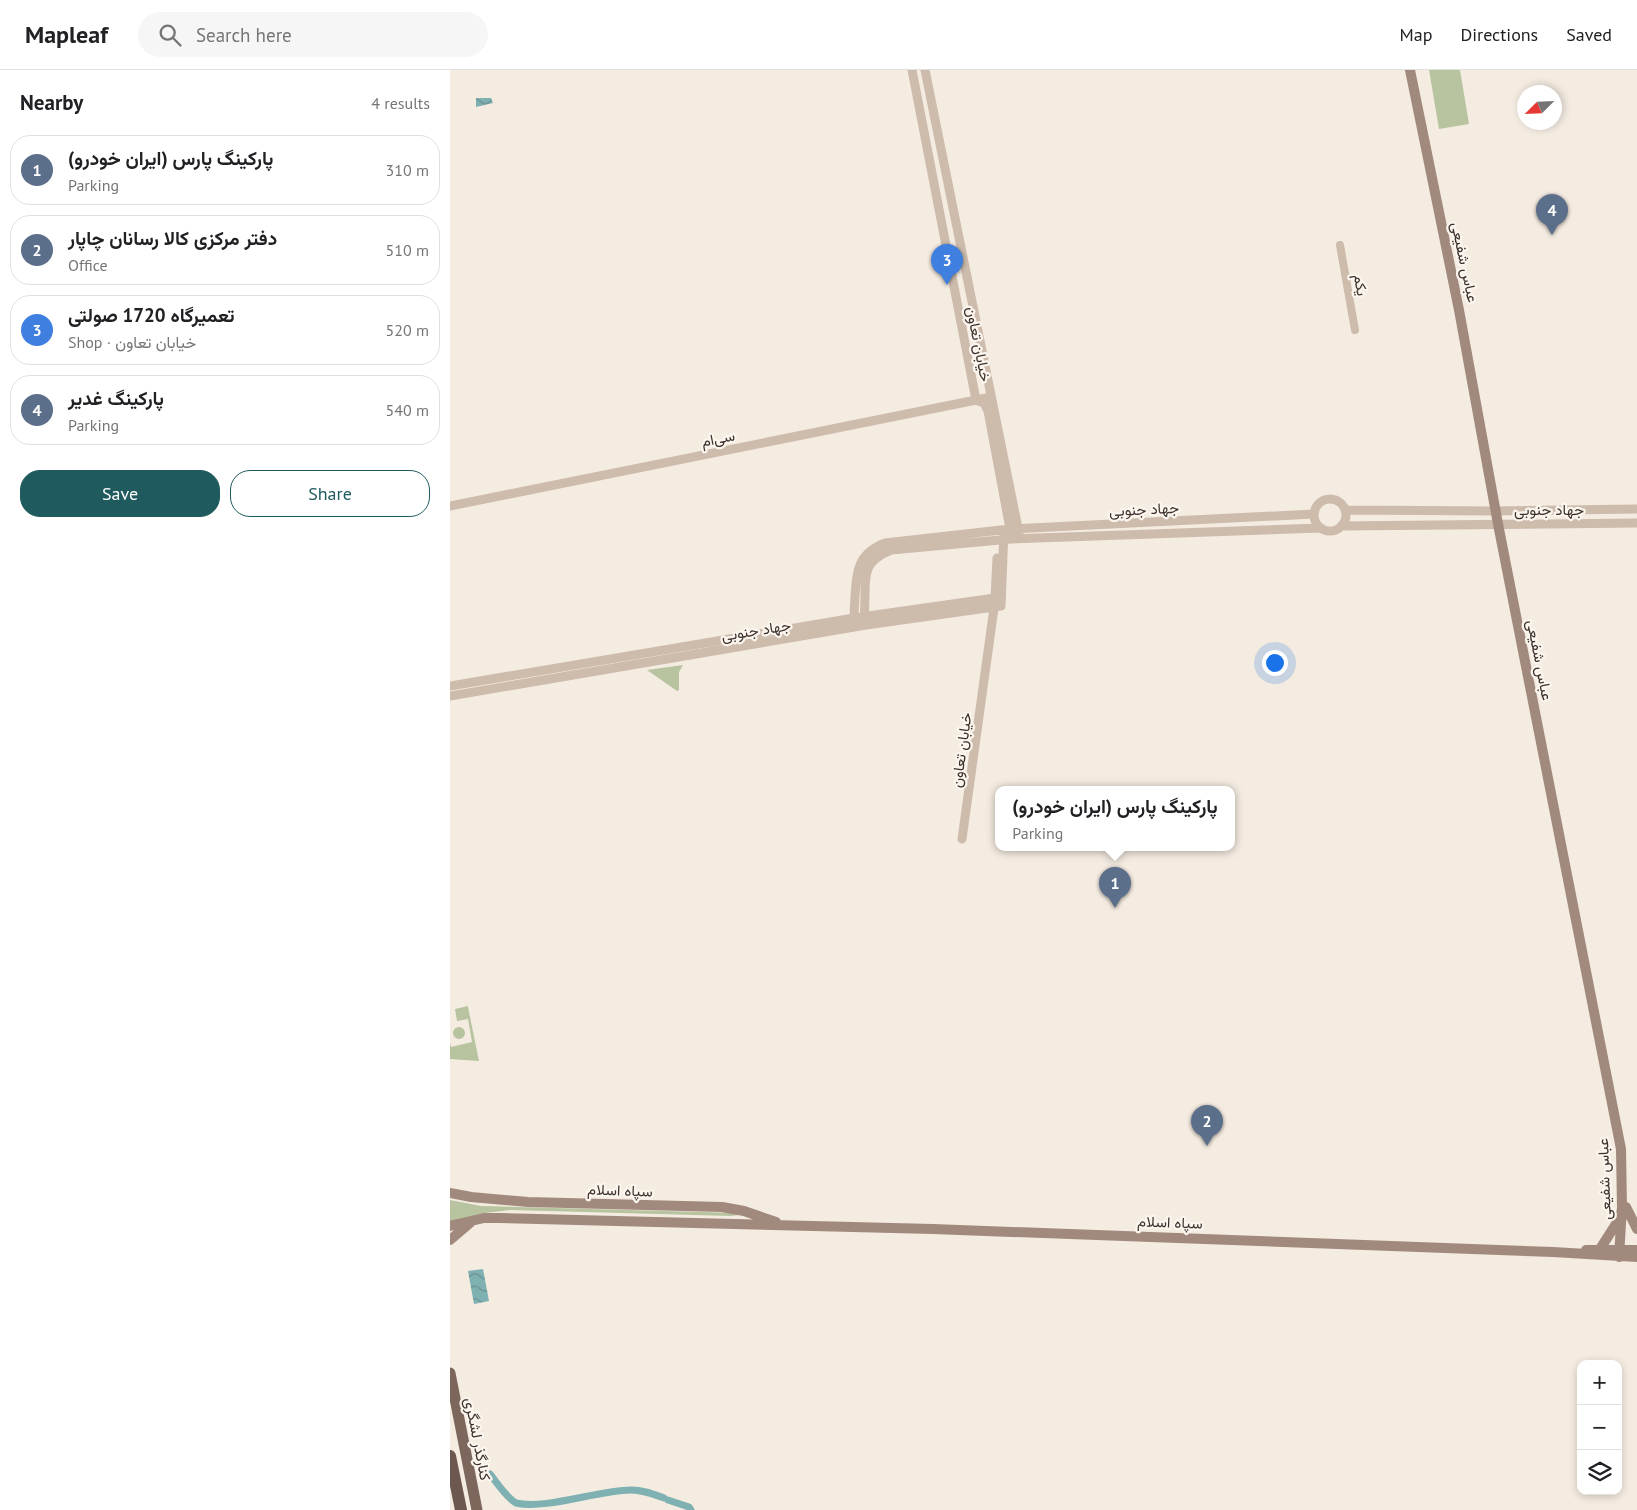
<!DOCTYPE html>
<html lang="en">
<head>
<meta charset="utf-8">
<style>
	body { margin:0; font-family:"PT Sans",Vazirmatn,sans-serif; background:#f6f6f6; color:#202124 }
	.controls { position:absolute; right:15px; bottom:15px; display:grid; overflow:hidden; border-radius:10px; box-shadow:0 2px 8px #0003 }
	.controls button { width:45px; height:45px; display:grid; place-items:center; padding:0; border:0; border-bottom:1px solid #e0e0e0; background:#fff; color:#202124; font:25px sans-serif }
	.compass { position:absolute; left:1067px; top:15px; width:45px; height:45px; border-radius:50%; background:#fff; box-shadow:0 2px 8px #0003; rotate:246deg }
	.you { position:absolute; left:824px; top:592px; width:18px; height:18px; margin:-12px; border:4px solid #fff; border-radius:50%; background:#1a73e8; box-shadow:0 0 0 8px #1a73e833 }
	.badge { display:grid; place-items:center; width:32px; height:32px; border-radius:50%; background:#1f5a5e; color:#fff; font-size:16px; font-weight:700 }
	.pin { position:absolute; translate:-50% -41px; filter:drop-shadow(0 1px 2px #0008) }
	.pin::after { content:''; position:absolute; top:26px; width:18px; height:15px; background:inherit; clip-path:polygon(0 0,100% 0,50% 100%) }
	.popup { position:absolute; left:545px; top:716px; width:240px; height:65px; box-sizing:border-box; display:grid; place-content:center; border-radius:10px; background:#fff; filter:drop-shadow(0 1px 4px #0005); font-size:16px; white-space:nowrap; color:#757577 }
	.popup b { font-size:19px; color:#202124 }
	.popup::after { content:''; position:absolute; left:50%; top:100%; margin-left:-10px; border:10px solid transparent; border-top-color:#fff }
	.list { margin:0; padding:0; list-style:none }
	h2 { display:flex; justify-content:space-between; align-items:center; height:65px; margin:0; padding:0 20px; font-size:21px }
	h2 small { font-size:16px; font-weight:400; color:#757577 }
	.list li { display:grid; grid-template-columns:32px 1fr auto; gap:15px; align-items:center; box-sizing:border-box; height:70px; margin:0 10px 10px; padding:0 10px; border:1px solid #e0e0e0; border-radius:20px }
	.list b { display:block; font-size:19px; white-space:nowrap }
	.list p { margin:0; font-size:16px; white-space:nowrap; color:#757577 }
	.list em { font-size:16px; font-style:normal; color:#757577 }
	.actions { display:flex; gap:10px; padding:15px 20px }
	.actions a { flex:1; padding:11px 0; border:1px solid #1f5a5e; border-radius:20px; text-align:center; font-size:18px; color:#1f5a5e }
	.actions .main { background:#1f5a5e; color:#fff }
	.icon { flex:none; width:28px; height:28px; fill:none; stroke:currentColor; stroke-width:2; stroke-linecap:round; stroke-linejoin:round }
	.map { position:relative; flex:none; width:1187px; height:1440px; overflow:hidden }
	header { display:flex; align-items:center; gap:30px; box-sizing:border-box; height:70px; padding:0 25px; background:#fff; border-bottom:1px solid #e0e0e0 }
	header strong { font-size:24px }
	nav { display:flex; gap:28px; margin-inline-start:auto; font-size:18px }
	.search { width:350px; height:45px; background:#f6f6f6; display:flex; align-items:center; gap:12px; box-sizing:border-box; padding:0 18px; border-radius:28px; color:#757577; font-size:19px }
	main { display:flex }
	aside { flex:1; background:#fff }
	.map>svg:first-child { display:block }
</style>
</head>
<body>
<header>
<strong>Mapleaf</strong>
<div class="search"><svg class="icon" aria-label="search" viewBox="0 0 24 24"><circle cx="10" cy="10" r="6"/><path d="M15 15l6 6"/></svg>Search here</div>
<nav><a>Map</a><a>Directions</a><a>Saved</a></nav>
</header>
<main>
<aside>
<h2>Nearby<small>4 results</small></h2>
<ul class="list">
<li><span class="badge" style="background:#5c6f8a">1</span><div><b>پارکینگ پارس (ایران خودرو)</b><p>Parking</p></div><em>310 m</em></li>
<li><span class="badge" style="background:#5c6f8a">2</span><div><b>دفتر مرکزی کالا رسانان چاپار</b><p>Office</p></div><em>510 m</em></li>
<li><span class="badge" style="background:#3f7fe0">3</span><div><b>تعمیرگاه 1720 صولتی</b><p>Shop · خیابان تعاون</p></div><em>520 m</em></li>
<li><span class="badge" style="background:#5c6f8a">4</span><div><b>پارکینگ غدیر</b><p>Parking</p></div><em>540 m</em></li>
</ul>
<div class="actions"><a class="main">Save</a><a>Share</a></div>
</aside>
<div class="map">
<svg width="1187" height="1440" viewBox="0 0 1187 1440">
	<defs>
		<pattern id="water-waves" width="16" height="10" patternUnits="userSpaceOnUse" patternTransform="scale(1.25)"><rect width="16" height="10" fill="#7fb0b2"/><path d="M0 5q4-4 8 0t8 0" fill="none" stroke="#699091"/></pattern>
	</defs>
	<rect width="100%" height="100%" fill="#f4ebe1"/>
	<!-- grass -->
	<path fill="#b8c4a0" d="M979 0H1010L1019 54 989 59Z
		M233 595 229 602V620L227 621 197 600Z
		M18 936V937L29 991 0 989V973L1 977 22 972 18 949 7 951 5 939Z
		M3 963a6 6 0 1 1 12 0a6 6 0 1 1-12 0Z
		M0 1130 31 1136 289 1143V1145L281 1146 61 1140 35 1143 0 1154Z"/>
	<!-- water -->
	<path fill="url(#water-waves)" d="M26 28H41L43 33 26 37Z
		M33 1199 39 1231 24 1234 18 1201Z"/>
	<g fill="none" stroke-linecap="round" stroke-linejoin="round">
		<!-- canal -->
		<path stroke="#7fb0b2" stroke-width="7" d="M40 1404C48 1414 55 1426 66 1433 95 1440 149 1420 181 1420 193 1420 203 1424 214 1428
			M218 1430 239 1437 241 1440"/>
		<!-- minor -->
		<path stroke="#cdbbac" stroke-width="8" d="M890 175 905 260"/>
		<!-- tertiary -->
		<path stroke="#cdbbac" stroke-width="9" d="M462 0 526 330
			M475 0 569 463
			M526 330 534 333 538 341 561 464
			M864 445a16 16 0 1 1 32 0a16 16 0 1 1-32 0Z
			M0 436 541 327
			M895 440 1045 441 1187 439
			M891 456 1187 453
			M415 551C414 542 415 533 415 523 415 500 417 490 441 480L561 469 871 458
			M405 553C403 544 405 535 405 526 407 499 408 484 435 473L560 459 864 444
			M0 616 404 548 545 528 547 488
			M0 626 416 555 551 536 554 460
			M512 769 545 531"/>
		<!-- secondary -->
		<path stroke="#a18a7d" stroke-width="10" d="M960 0 1009 240 1048 454 1171 1079 1172 1137 1169 1187
			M0 1123 21 1127 78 1132 272 1137 294 1141 326 1152
			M1176 1137 1187 1159
			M0 1156 34 1148H50L483 1159 1103 1182 1187 1187
			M0 1170 20 1153
			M1150 1179 1166 1154 1169 1145
			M1136 1180H1187"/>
		<!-- primary -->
		<path stroke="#7d675c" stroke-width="11" d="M0 1303 27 1440"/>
		<!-- trunk -->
		<path stroke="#6c584f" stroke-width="12" d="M0 1386 11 1440"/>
	</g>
	<g text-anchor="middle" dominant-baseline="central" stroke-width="4.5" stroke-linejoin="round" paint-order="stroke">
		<!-- street labels -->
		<g font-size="15" fill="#3b302b" stroke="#fbf5ee">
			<text transform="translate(1015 192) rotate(78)">عباس شفیعی</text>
			<text transform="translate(911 215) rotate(80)">یکم</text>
			<text transform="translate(529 274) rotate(79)">خیابان تعاون</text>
			<text transform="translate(268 368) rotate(-11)">سی‌ام</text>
			<text transform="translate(694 439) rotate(-3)">جهاد جنوبی</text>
			<text x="1099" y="439">جهاد جنوبی</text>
			<text transform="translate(306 560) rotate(-9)">جهاد جنوبی</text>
			<text transform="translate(1090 590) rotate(79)">عباس شفیعی</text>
			<text transform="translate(511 680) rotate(-82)">خیابان تعاون</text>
			<text transform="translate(1154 1109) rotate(-92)">عباس شفیعی</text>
			<text transform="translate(170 1120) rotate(2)">سپاه اسلام</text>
			<text transform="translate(720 1152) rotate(2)">سپاه اسلام</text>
			<text transform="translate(28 1369) rotate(79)">کنارگذر لشگری</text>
		</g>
	</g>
</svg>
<div class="controls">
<button>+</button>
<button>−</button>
<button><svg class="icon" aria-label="layers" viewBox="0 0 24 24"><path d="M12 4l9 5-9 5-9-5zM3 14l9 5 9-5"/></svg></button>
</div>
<svg class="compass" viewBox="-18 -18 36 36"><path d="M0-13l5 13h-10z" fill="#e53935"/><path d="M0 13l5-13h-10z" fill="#757577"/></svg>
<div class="you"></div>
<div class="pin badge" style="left:665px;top:838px;background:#5c6f8a">1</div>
<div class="popup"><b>پارکینگ پارس (ایران خودرو)</b>Parking</div>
<div class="pin badge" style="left:757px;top:1076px;background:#5c6f8a">2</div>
<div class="pin badge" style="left:497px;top:215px;background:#3f7fe0">3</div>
<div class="pin badge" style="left:1102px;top:165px;background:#5c6f8a">4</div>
</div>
</main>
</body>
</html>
